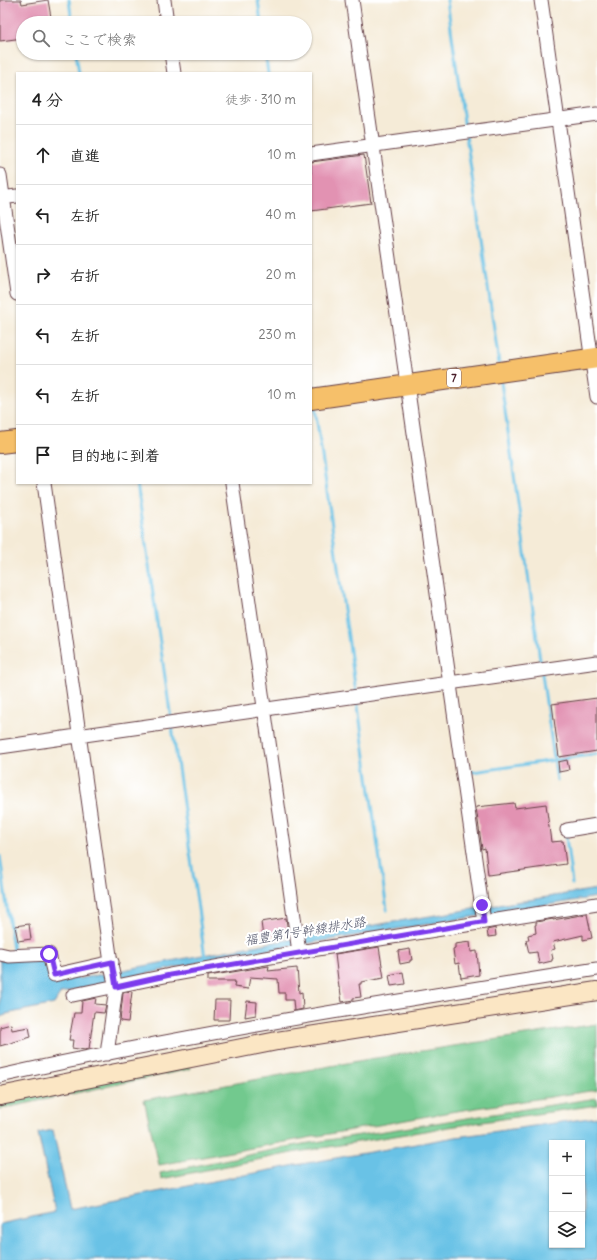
<!DOCTYPE html>
<html lang="ja">
<head>
<meta charset="utf-8">
<style>
	body { margin:0; font-family:Delius,"Klee One",sans-serif; background:#f2f2f2; color:#222 }
	.controls { position:absolute; right:12px; bottom:12px; display:grid; overflow:hidden; border-radius:0px; box-shadow:0 1px 3px #0004 }
	.controls button { width:36px; height:36px; display:grid; place-items:center; padding:0; border:0; border-bottom:1px solid #e0e0e0; background:#fff; color:#222; font:20px sans-serif }
	.stop { position:absolute; width:12px; height:12px; margin:-9px; border:3px solid #7c3aed; border-radius:50%; background:#fff }
	.stop.end { background:#7c3aed; border-color:#fff; box-shadow:0 1px 4px #0008 }
	.list { margin:0; padding:0; list-style:none }
	h2 { display:flex; justify-content:space-between; align-items:center; height:52px; margin:0; padding:0 16px; font-size:17px }
	h2 small { font-size:13px; font-weight:400; color:#767676 }
	.list li { display:grid; grid-template-columns:26px 1fr auto; gap:12px; align-items:center; box-sizing:border-box; height:60px; padding:0 16px; border-top:1px solid #e0e0e0 }
	.list b { display:block; font-size:15px; white-space:nowrap }
	.list em { font-size:13px; font-style:normal; color:#767676 }
	.icon { flex:none; width:22px; height:22px; fill:none; stroke:currentColor; stroke-width:2; stroke-linecap:round; stroke-linejoin:round }
	.map { position:relative; flex:none; width:597px; height:1260px; overflow:hidden }
	.search { position:absolute; background:#fff; box-shadow:0 1px 3px #0004; left:16px; top:16px; width:296px; height:44px; display:flex; align-items:center; gap:10px; box-sizing:border-box; padding:0 14px; border-radius:22px; color:#767676; font-size:15px }
	.panel { position:absolute; background:#fff; box-shadow:0 1px 3px #0004; left:16px; top:72px; width:296px; height:412px; border-radius:0px }
	.map>svg:first-child { display:block }
</style>
</head>
<body>
<div class="map">
<svg width="597" height="1260" viewBox="0 0 597 1260">
	<rect width="100%" height="100%" fill="#fff"/>
	<filter id="ink" filterUnits="userSpaceOnUse"><feTurbulence type="fractalNoise" baseFrequency=".025" numOctaves="2"/><feDisplacementMap in="SourceGraphic" scale="8" xChannelSelector="R" yChannelSelector="G"/><feConvolveMatrix kernelMatrix="1 2 1 2 8 2 1 2 1" color-interpolation-filters="sRGB"/></filter>
	<filter id="wash" filterUnits="userSpaceOnUse"><feTurbulence type="fractalNoise" baseFrequency=".012" numOctaves="4" result="noise"/><feDisplacementMap in="SourceGraphic" scale="16" xChannelSelector="R" yChannelSelector="G"/><feGaussianBlur stdDeviation="0.9" result="paint"/><feColorMatrix in="noise" values="0 0 0 0 0 0 0 0 0 0 0 0 0 0 0 0 0 1.4 0 .05"/><feComposite in="paint" operator="in"/></filter>
	<g filter="url(#wash)">
		<rect width="100%" height="100%" fill="#f5ebd7"/>
		<!-- green -->
		<path fill="#72c98e" stroke="#5e745c" d="M597 1024V1090L450 1112 159 1165 144 1100 369 1059Z
			M188 1063 190 1069 0 1109V1101Z
			M597 1098V1105L449 1127 292 1153 161 1179 160 1173 297 1145 454 1120Z"/>
		<!-- water -->
		<path fill="#69c2e6" stroke="#5a7088" fill-rule="evenodd" d="M597 889V897L304 944 206 961 80 988V989L61 993 54 1004 6 1014V1015L0 1017V958L47 957 52 979 77 973 78 979C250 944 424 917 597 889Z
			M597 1117V1260H0V1224L55 1212 38 1133 53 1130 70 1209 296 1165 456 1137ZM552 1143H582V1245H552Z"/>
		<g fill="none" stroke-linecap="round" stroke-linejoin="round">
			<!-- stream -->
			<path stroke="#69c2e6" stroke-width="3" d="M69 0 72 23
				M258 0 261 23
				M447 0 465 129
				M76 53 79 73
				M265 53 268 73
				M466 135 499 363
				M311 373 313 389
				M501 382 541 667
				M315 408 356 692
				M137 483 171 719
				M542 674 557 780
				M357 700 387 910
				M172 726 205 958
				M466 773 597 754
				M566 837 572 884
				M0 856 13 950"/>
		</g>
		<g id="blocks">
			<!-- building -->
			<path fill="#e292b2" d="M0 0H21L22 4 48 0 52 23H23V38L0 41Z
				M364 155 371 203 311 211V162Z
				M597 698V751L559 757 552 704Z
				M567 760 569 770 559 772 558 762Z
				M514 803 515 808 546 804 551 842 563 841 566 864 488 875 485 848 482 849 476 807Z
				M587 914 592 938 583 940V935L553 942 555 949 551 950 553 959H552V961L539 964 537 952 529 953 526 940H529L528 935 536 933 535 925H536V922L553 919V920Z
				M286 918 288 933 263 937 261 922Z
				M29 924 31 939 18 941 15 926Z
				M495 928 496 936 488 937 487 930Z
				M470 942 471 952 477 951 479 975 461 978 459 963 455 964 453 949 455 948V944Z
				M379 947 384 978 361 982V984H359L361 997 353 998V1000L342 1002 340 988H339L335 954Z
				M410 949 412 960H410V962L400 964 398 951Z
				M269 966 268 971 297 968 299 993 302 992 303 1009 294 1011 293 1000H285V993H279L278 979 250 977 248 989 234 987 235 981H208V976Z
				M403 972 405 984 391 986 389 975Z
				M130 991 132 992 128 1022 120 1021 123 993Z
				M96 998 95 1004 106 1005 104 1013 94 1012 89 1049 85 1050 72 1048 73 1040H69L74 1013H81L82 1001Z
				M215 1000H230L229 1020H214Z
				M247 1001 257 1002 256 1015 245 1017Z
				M11 1024 12 1030 29 1027 31 1037 0 1046V1027Z"/>
		</g>
	</g>
	<g filter="url(#ink)">
		<use href="#blocks" fill-opacity="0" stroke="#643e45" stroke-width="1"/>
		<g fill="none" stroke-linecap="round" stroke-linejoin="round">
			<defs>
				<path id="street" d="M164 0 167 23
					M352 0 484 922
					M541 0 597 397
					M171 53 174 73
					M311 154 597 114
					M0 175 17 294
					M0 198 17 196
					M44 483 112 970 116 988 107 1054
					M232 483 299 952
					M0 747 597 662
					M567 830 597 825
					M0 954 9 956 49 954 54 975 112 962
					M73 995 170 975 299 952 597 904
					M0 1076C197 1032 397 1001 597 969"/>
				<path id="secondary" d="M0 1096 277 1041 597 991"/>
				<path id="primary" d="M311 399 597 358
					M0 443 17 441"/>
			</defs>
			<!-- street casing -->
			<use href="#street" stroke="#643e45" stroke-width="15"/>
			<!-- secondary casing -->
			<use href="#secondary" stroke="#643e45" stroke-width="20"/>
			<!-- primary casing -->
			<use href="#primary" stroke="#643e45" stroke-width="22"/>
			<!-- street -->
			<use href="#street" stroke="#fff" stroke-width="13"/>
			<!-- secondary -->
			<use href="#secondary" stroke="#fbe6c4" stroke-width="18"/>
			<!-- primary -->
			<use href="#primary" stroke="#f6c06b" stroke-width="20"/>
		</g>
	</g>
	<g fill="none" stroke-linecap="round" stroke-linejoin="round" filter="url(#ink)">
		<!-- route -->
		<path stroke="#7c3aed" stroke-width="5" d="M49 954 54 975 112 962 116 987 170 975 481 922H484L482 905"/>
	</g>
	<g text-anchor="middle" dominant-baseline="central" stroke-width="4" stroke-linejoin="round" paint-order="stroke">
		<!-- shield labels -->
		<rect fill="#fff" stroke="#80626b" stroke-width="1" x="447" y="369" width="14" height="18" rx="3"/>
		<g font-size="11" font-weight="bold" fill="#4a1f2b">
			<text x="454" y="378">7</text>
		</g>
		<!-- water labels -->
		<g font-size="13" font-style="italic" fill="#55586c" stroke="#fff">
			<text transform="translate(305 931) rotate(-9)">福豊第1号幹線排水路</text>
		</g>
	</g>
</svg>
<div class="controls">
<button>+</button>
<button>−</button>
<button><svg class="icon" aria-label="layers" viewBox="0 0 24 24"><path d="M12 4l9 5-9 5-9-5zM3 14l9 5 9-5"/></svg></button>
</div>
<div class="stop" style="left:49px;top:954px"></div>
<div class="stop end" style="left:482px;top:905px"></div>
<div class="search"><svg class="icon" aria-label="search" viewBox="0 0 24 24"><circle cx="10" cy="10" r="6"/><path d="M15 15l6 6"/></svg>ここで検索</div>
<section class="panel">
<h2>4 分<small>徒歩 · 310 m</small></h2>
<ul class="list">
<li><svg class="icon" aria-label="ahead" viewBox="0 0 24 24"><path d="M12 20V5M6 11l6-6 6 6"/></svg><div><b>直進</b></div><em>10 m</em></li>
<li><svg class="icon" aria-label="left" viewBox="0 0 24 24"><path d="M17 20v-9H6M10 6l-5 5 5 5"/></svg><div><b>左折</b></div><em>40 m</em></li>
<li><svg class="icon" aria-label="right" viewBox="0 0 24 24"><path d="M7 20v-9h11M14 6l5 5-5 5"/></svg><div><b>右折</b></div><em>20 m</em></li>
<li><svg class="icon" aria-label="left" viewBox="0 0 24 24"><path d="M17 20v-9H6M10 6l-5 5 5 5"/></svg><div><b>左折</b></div><em>230 m</em></li>
<li><svg class="icon" aria-label="left" viewBox="0 0 24 24"><path d="M17 20v-9H6M10 6l-5 5 5 5"/></svg><div><b>左折</b></div><em>10 m</em></li>
<li><svg class="icon" aria-label="arrive" viewBox="0 0 24 24"><path d="M6 21V4h12l-3 4 3 4H6"/></svg><div><b>目的地に到着</b></div></li>
</ul>
</section>
</div>
</body>
</html>
